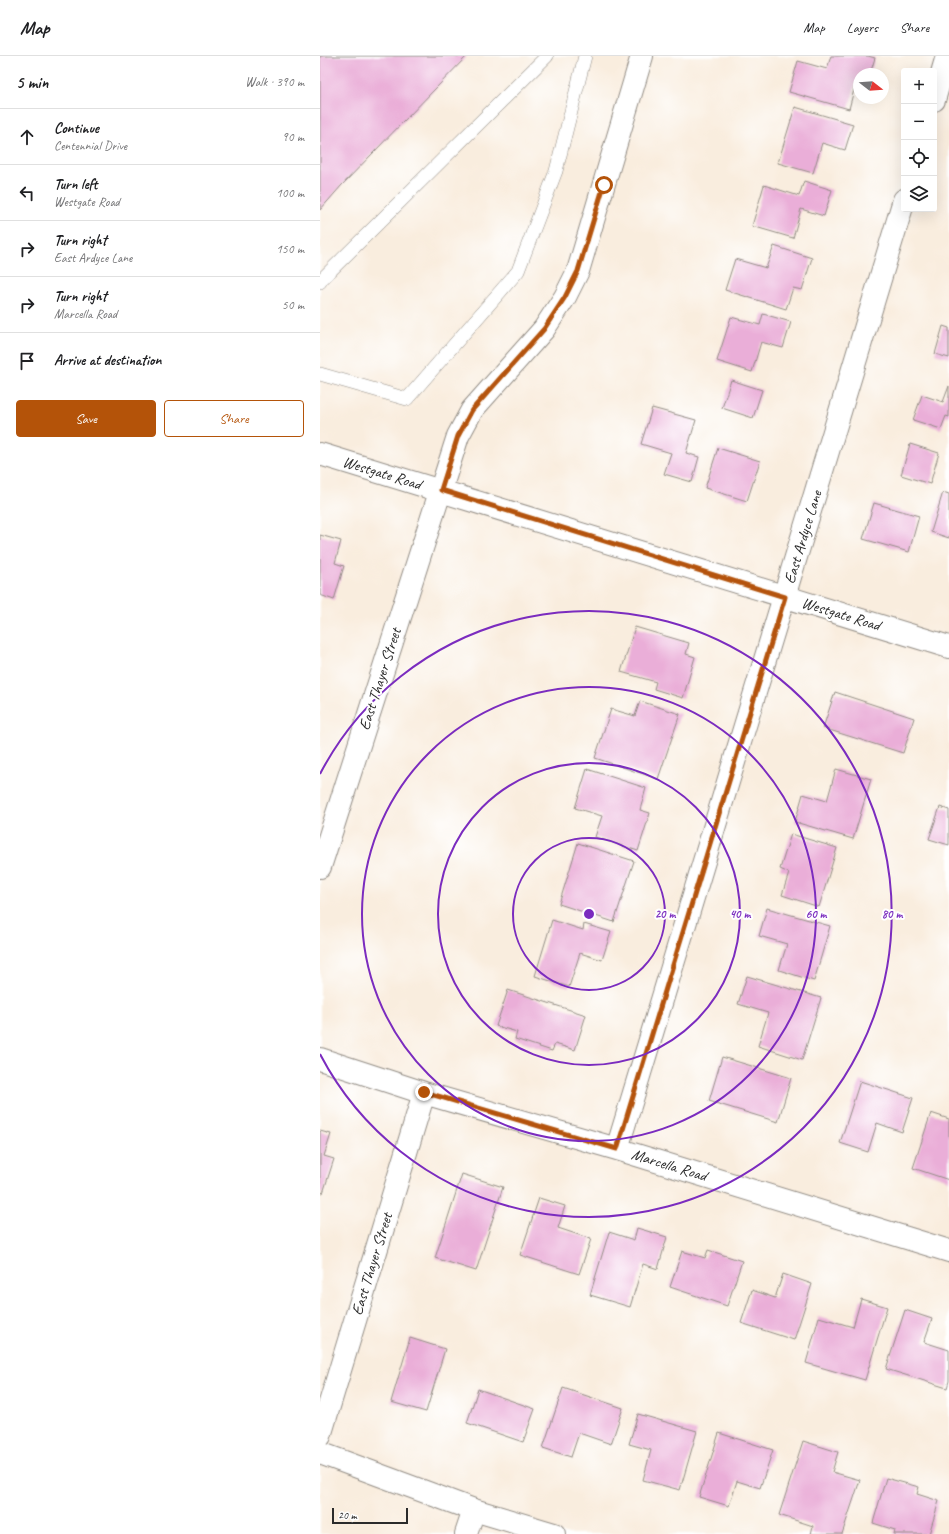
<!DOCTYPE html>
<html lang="en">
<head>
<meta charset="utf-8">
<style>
	body { margin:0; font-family:Caveat,sans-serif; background:#f6f6f6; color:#202124 }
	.controls { position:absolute; right:12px; top:12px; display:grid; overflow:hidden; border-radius:4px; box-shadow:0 4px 16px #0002 }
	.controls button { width:36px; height:36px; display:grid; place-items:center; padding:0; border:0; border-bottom:1px solid #e0e0e0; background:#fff; color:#202124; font:20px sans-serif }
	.compass { position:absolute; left:533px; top:12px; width:36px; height:36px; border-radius:50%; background:#fff; box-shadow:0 4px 16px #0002; rotate:107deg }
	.scale { position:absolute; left:12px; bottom:10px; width:76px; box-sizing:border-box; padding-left:4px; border:2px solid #2b2b2b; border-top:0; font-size:11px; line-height:14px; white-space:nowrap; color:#2b2b2b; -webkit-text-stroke:3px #fff; paint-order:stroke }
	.stop { position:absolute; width:12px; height:12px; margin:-9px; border:3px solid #b45309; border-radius:50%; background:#fff }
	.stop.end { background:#b45309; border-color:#fff; box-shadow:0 1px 4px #0008 }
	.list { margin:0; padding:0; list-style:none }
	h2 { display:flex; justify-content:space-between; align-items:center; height:52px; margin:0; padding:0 16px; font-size:17px }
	h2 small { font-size:13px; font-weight:400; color:#757577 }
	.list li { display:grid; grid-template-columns:26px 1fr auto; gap:12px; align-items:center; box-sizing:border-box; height:56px; padding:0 16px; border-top:1px solid #e0e0e0 }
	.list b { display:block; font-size:15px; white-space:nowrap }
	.list p { margin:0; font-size:13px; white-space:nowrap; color:#757577 }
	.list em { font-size:13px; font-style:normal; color:#757577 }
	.actions { display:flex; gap:8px; padding:12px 16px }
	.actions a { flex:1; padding:9px 0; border:1px solid #b45309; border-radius:4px; text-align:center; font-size:14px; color:#b45309 }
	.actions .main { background:#b45309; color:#fff }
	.icon { flex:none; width:22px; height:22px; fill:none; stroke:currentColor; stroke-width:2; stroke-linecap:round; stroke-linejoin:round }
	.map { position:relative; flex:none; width:629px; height:1478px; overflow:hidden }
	header { display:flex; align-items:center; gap:24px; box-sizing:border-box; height:56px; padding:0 20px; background:#fff; border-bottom:1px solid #e0e0e0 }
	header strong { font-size:19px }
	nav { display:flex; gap:22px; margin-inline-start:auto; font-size:14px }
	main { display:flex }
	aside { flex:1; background:#fff }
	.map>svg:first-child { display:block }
</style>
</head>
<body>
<header>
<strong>Map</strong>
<nav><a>Map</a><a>Layers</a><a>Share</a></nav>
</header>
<main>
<aside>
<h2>5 min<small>Walk · 390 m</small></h2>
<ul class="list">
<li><svg class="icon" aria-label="ahead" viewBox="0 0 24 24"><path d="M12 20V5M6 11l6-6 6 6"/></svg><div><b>Continue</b><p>Centennial Drive</p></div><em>90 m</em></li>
<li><svg class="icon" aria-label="left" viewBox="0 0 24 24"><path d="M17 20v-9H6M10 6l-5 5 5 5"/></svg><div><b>Turn left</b><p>Westgate Road</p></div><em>100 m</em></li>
<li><svg class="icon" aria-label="right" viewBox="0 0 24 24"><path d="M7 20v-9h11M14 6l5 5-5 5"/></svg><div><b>Turn right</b><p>East Ardyce Lane</p></div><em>150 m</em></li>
<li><svg class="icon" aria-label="right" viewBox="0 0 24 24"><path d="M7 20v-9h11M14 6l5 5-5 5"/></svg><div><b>Turn right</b><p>Marcella Road</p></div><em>50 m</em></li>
<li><svg class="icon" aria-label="arrive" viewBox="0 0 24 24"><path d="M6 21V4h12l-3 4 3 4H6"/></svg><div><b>Arrive at destination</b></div></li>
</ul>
<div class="actions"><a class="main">Save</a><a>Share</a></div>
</aside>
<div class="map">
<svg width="629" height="1478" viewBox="0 0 629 1478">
	<rect width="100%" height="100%" fill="#fff"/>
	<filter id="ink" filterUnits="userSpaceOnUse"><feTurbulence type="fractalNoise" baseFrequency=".025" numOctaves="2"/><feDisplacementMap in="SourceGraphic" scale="8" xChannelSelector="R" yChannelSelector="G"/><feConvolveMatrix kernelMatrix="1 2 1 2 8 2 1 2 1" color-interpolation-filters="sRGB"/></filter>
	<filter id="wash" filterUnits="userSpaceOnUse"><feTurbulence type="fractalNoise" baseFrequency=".012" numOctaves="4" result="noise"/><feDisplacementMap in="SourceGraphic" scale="16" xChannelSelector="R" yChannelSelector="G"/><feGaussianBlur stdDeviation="0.9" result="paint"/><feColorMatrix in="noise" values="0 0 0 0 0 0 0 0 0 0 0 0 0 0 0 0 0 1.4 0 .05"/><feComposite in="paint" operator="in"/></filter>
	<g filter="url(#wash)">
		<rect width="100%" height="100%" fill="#f9edde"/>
		<g id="blocks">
			<!-- building -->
			<path fill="#eaaed8" d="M0 0H147L22 129 0 154Z
				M511 0H548L555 2 550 18H539V27L536 26 529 53 469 36 478 5 507 13Z
				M475 51 533 68 525 94 502 87 493 117 458 107Z
				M484 125 512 134 504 160 481 153 473 182 432 170 444 129 479 140Z
				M454 190 492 202 482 234 473 232 466 253 405 234 415 203 446 212Z
				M443 258 471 266 463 292 441 286 432 316 397 305 411 261 440 269Z
				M623 270 629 272V302L615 298Z
				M411 324 442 334 433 362 402 352Z
				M629 330V361L626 360 621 373 593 364 602 339 623 346Z
				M332 352 376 364 366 397 379 401 372 426 344 418 351 397 321 388Z
				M590 388 619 397 610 428 581 419Z
				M398 392 440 405 427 445 385 432Z
				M623 436 629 438V482L611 476Z
				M554 447 599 460 589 496 543 483Z
				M0 479 21 485 15 507 24 510 14 544 0 539Z
				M315 571 369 587 366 598 375 601 363 642 334 633 336 626 301 616Z
				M515 636 594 662 583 697 503 672Z
				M320 645 360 658 338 723 275 702 291 653 315 660Z
				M267 713 326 732 320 754 330 757 318 795 275 781 282 760 255 752Z
				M516 713 551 723 533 783 475 766 483 738 507 745Z
				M620 751 629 754V789L609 783Z
				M471 778 517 792 499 851 462 839 469 817 460 813Z
				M258 787 314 805 294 866 239 848Z
				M447 852 510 870 494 925 459 914 467 888 439 880Z
				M232 864 263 874 264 868 291 876 282 904 260 897 249 931 215 920Z
				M427 920 501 942 482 1004 438 990 448 957 418 948Z
				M188 934 266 959 255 994 235 988 232 995 195 983 197 976 176 970Z
				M402 1001 471 1022 458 1066 389 1045Z
				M540 1025 593 1042 582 1076 557 1067 548 1096 520 1087Z
				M611 1057 629 1063V1124L593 1112Z
				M0 1075 11 1078 4 1100 14 1103 3 1137 0 1136Z
				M142 1118 183 1131 156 1215 115 1202Z
				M219 1142 245 1150 238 1172 271 1183 259 1218 200 1199Z
				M317 1172 347 1181 338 1213 323 1208 310 1251 270 1239 289 1176 314 1184Z
				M388 1194 422 1205 407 1250 350 1231 362 1195 385 1202Z
				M463 1218 492 1228 474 1284 421 1267 432 1234 455 1242Z
				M541 1243 567 1251 545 1324 486 1307 499 1261 533 1271Z
				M585 1254 612 1263 604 1286 629 1294V1325L627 1332 566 1313Z
				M90 1282 125 1293 106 1356 71 1346Z
				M243 1332 303 1352 291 1388 259 1377 251 1401 223 1392Z
				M158 1333 215 1353 203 1386 147 1367Z
				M318 1358 377 1375 360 1434 323 1424 331 1394 309 1388Z
				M399 1377 453 1394 440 1432 417 1425 409 1450 379 1441Z
				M483 1385 518 1396 512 1416 540 1424 522 1478H491L493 1470 459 1459Z
				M566 1422 599 1431 597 1438 619 1445 609 1478H574L575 1474 553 1467Z"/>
		</g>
	</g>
	<g filter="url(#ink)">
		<use href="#blocks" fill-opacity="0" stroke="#928c84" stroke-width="1"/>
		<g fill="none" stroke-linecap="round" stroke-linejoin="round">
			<defs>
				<path id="service" d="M0 226 1 224 227 0
					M0 318 87 343 198 215 236 115 265 0"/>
				<path id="minor" d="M614 44 627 0
					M0 398 629 591
					M0 811 138 380 152 354 224 273 245 241 258 215 322 0
					M0 1003 104 1037 297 1093 629 1195
					M297 1093 584 144
					M0 1380 104 1037
					M0 1397 154 1454 234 1478
					M146 1478 154 1454"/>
			</defs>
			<!-- service casing -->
			<use href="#service" stroke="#928c84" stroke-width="14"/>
			<!-- minor casing -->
			<use href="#minor" stroke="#928c84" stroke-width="24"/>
			<!-- service -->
			<use href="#service" stroke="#fff" stroke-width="13"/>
			<!-- minor -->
			<use href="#minor" stroke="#fff" stroke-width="22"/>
		</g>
	</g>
	<g fill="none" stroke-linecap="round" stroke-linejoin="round" filter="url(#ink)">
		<!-- route -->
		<path stroke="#b45309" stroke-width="5" d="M104 1036 297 1093 465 541 121 434 138 380 152 354 224 273 245 241 258 215 284 129"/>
	</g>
	<!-- distance rings -->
	<g fill="none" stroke="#7b2cbf" stroke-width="2">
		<circle cx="269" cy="858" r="76"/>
		<circle cx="269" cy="858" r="151"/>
		<circle cx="269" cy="858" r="227"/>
		<path d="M0 718A303 303 0 1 1 0 998"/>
	</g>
	<g text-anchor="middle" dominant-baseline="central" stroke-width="4" stroke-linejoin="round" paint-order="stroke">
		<!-- street labels -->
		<g font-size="16" fill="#2b2b2b" stroke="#fff">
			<text transform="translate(62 417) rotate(17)">Westgate Road</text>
			<text transform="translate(483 481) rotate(-73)">East Ardyce Lane</text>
			<text transform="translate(521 558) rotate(17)">Westgate Road</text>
			<text transform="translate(60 623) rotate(-72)">East Thayer Street</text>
			<text transform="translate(349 1109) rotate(17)">Marcella Road</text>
			<text transform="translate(52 1208) rotate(-73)">East Thayer Street</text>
		</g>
	</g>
	<circle cx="269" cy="858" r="6" fill="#7b2cbf" stroke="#fff" stroke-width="2"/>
	<g font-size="12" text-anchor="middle" font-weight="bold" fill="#7b2cbf" stroke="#fff" stroke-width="4" stroke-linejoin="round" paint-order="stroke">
		<text x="345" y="862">20 m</text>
		<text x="420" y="862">40 m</text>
		<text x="496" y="862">60 m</text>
		<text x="572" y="862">80 m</text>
	</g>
</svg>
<div class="controls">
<button>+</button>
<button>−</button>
<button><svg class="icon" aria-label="locate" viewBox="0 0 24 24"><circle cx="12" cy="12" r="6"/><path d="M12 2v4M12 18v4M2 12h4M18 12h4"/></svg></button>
<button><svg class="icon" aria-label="layers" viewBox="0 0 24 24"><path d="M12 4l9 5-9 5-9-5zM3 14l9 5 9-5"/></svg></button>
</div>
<svg class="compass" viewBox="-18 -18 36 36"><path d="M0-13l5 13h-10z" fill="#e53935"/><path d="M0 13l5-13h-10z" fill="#757577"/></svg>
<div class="scale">20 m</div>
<div class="stop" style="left:284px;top:129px"></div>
<div class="stop end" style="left:104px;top:1036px"></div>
</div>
</main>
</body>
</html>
